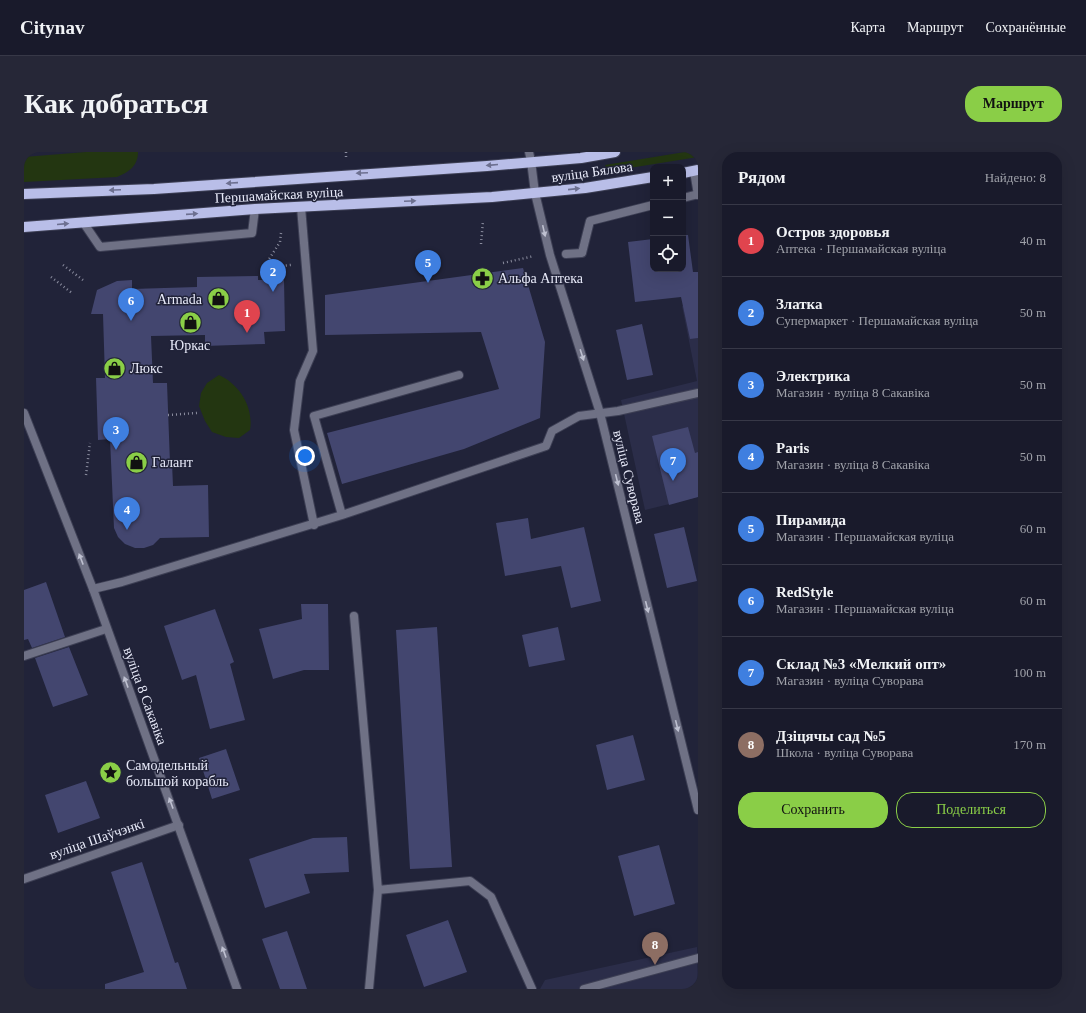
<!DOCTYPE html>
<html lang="ru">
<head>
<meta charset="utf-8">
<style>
	body { margin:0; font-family:Georgia,serif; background:#262737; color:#f1f3f6 }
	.controls { position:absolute; right:12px; top:12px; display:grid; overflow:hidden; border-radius:8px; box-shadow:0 4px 16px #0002 }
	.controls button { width:36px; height:36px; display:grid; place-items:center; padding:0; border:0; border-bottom:1px solid #373847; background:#191a2b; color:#f1f3f6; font:20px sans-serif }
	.you { position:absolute; left:281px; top:304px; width:14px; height:14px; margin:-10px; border:3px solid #fff; border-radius:50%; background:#1a73e8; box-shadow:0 0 0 6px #1a73e833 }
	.badge { display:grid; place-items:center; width:26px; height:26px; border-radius:50%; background:#8ace47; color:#fff; font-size:13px; font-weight:700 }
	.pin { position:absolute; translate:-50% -33px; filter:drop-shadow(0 1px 2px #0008) }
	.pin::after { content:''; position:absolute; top:21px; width:14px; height:12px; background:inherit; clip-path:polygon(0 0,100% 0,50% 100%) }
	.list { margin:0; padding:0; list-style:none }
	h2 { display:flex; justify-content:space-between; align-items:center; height:52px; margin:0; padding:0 16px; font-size:17px }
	h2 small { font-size:13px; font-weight:400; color:#9fa1a9 }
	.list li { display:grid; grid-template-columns:26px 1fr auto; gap:12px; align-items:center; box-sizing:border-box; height:72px; padding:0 16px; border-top:1px solid #373847 }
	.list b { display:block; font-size:15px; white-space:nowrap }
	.list p { margin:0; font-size:13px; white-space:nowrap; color:#9fa1a9 }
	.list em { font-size:13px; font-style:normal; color:#9fa1a9 }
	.actions { display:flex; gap:8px; padding:12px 16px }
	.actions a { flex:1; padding:9px 0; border:1px solid #8ace47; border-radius:16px; text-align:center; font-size:14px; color:#8ace47 }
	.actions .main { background:#8ace47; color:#111 }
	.icon { flex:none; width:22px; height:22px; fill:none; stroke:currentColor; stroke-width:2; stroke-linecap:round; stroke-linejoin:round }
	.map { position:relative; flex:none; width:674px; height:837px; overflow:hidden; border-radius:16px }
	header { display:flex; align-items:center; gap:24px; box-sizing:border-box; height:56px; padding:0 20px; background:#191a2b; border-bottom:1px solid #373847 }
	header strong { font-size:19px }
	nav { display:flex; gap:22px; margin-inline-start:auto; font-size:14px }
	.intro { display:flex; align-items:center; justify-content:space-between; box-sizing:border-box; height:96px; padding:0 24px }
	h1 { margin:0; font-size:28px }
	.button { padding:10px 18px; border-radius:16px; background:#8ace47; color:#111; font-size:14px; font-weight:700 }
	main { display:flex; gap:24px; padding:0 24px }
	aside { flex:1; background:#191a2b; border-radius:16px; box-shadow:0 4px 16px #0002 }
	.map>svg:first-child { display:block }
</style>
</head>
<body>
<header>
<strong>Citynav</strong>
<nav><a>Карта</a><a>Маршрут</a><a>Сохранённые</a></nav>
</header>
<div class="intro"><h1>Как добраться</h1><a class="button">Маршрут</a></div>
<main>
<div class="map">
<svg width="674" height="837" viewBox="0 0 674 837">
	<rect width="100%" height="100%" fill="#212339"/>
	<!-- built -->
	<path fill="#2b2d49" d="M674 150V345L621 358 597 248 673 229 658 154Z
		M673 795 674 837H516L521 828Z"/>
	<!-- green -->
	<path fill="#233611" d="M62 0H114C114 14 105 20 93 25L0 30V5Z
		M661 0H674V5L593 18H584L581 13Z
		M195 223C215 232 230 255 226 278L215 286 202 285 188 280 181 269 175 254 177 241 183 231Z"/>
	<!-- building -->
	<path fill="#43466f" d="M659 83H664L669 120H674V186L666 187 657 145 611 150 604 90 629 87V117H659Z
		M499 116 521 190 516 266 440 297 318 332 303 281 475 237 457 180 301 183V143Z
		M234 124V128H260L261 179 240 180 241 192 181 194V183L127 184 129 231H143L146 311H148L149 334 184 333 185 385 136 386 129 393 120 396H111L101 392 94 385 90 376 86 287 74 288 72 226H81L79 162H67L73 138 93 129 108 128V137L173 135V125Z
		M618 172 629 223 603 228 592 178Z
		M664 275 671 301 674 300V345L645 353 628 284Z
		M504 366 507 387 560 375 577 449 547 456 537 414 481 424 472 371Z
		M660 375 673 429 643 436 630 382Z
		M22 430 41 485 8 496 4 487 0 488V438Z
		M277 452H304L305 518H280L249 527 235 477 278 467Z
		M191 457 210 510 206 512 221 568 186 577 172 523 158 528 140 474Z
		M413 475 428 715 386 717 372 478Z
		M534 475 541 508 505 515 498 483Z
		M45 495 64 543 29 555 11 506Z
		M609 583 621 628 583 638 572 593Z
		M202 597 216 638 188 647 175 606Z
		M62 629 76 666 34 681 21 643Z
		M323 685 325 720 280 722 286 741 241 756 225 707 289 686Z
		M635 693 651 752 610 764 594 704Z
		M118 710 151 811 154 810 163 837H81V832L120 820 87 720Z
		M424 768 443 820 400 835 382 783Z
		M263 779 283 837H256L238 787Z"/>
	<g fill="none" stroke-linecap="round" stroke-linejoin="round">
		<defs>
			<path id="service" d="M670 19 674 43
				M277 55 289 199 276 229 270 278 290 373
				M59 70 76 95 228 81 231 57
				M435 223 290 264 318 363 522 294 528 279 555 264 594 259 674 241
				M69 437 98 430 318 363
				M330 464 354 738
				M345 837 354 738 446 729 467 745 508 837
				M560 837 674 806"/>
			<path id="pedestrian" d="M659 46 674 42
				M542 102 558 101 566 69 629 53"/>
			<path id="minor" d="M505 0 507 9
				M0 504 82 477
				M0 727 155 673"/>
			<path id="tertiary" d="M507 9 511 41 526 103 576 261 674 658
				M0 261 69 437 213 837"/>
			<path id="primary" d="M659 21 674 18
				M0 42 130 37 463 14 557 6 591 0
				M0 75 231 57 468 45 561 36 629 25"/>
		</defs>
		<!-- service casing -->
		<use href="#service" stroke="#3d3f54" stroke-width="10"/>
		<!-- pedestrian casing -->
		<use href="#pedestrian" stroke="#3d3f54" stroke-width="10"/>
		<!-- minor casing -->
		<use href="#minor" stroke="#3d3f54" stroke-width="10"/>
		<!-- tertiary casing -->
		<use href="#tertiary" stroke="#3d3f54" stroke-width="10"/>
		<!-- primary casing -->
		<use href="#primary" stroke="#3d3f54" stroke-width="12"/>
		<!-- path -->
		<path stroke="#8b8d9f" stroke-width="2.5" stroke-dasharray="1 3" stroke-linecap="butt" d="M322 0V7
			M257 81 256 90 242 112 246 115 267 113
			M457 92 459 69
			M479 111 510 104
			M39 113 59 128
			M27 125 48 141
			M144 263 173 261
			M62 323 66 291"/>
		<!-- service -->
		<use href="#service" stroke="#6f7185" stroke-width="8"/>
		<!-- pedestrian -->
		<use href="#pedestrian" stroke="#6f7185" stroke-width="8"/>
		<!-- minor -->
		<use href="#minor" stroke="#6f7185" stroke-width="8"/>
		<!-- tertiary -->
		<use href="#tertiary" stroke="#6f7185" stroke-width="8"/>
		<!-- primary -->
		<use href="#primary" stroke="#b9bee8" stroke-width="10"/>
	</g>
	<!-- one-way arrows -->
	<defs><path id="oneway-solid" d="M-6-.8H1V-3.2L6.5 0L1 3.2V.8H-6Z"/></defs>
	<g fill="#6d7090">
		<use href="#oneway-solid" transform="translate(468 13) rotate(175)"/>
		<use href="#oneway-solid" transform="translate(338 21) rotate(177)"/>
		<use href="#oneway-solid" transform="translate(208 31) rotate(176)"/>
		<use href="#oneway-solid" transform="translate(550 37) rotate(-6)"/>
		<use href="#oneway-solid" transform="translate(91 38) rotate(178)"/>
		<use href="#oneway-solid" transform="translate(386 49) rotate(-3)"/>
		<use href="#oneway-solid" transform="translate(168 62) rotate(-4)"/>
		<use href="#oneway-solid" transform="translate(39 72) rotate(-5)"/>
	</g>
	<g fill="#bec0d0">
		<use href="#oneway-solid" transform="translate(520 79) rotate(77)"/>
		<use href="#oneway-solid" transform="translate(558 203) rotate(72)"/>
		<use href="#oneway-solid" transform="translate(593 328) rotate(76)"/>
		<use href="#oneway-solid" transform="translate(57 407) rotate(-111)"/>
		<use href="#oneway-solid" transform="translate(623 455) rotate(76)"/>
		<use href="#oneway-solid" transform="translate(102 530) rotate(-110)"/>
		<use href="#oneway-solid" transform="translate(653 574) rotate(76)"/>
		<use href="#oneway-solid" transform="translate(147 651) rotate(-110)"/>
		<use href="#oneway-solid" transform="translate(200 800) rotate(-110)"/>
	</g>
	<!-- icons -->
	<defs>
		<symbol id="pharmacy-disc" viewBox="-11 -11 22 22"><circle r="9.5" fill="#8ace47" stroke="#212339"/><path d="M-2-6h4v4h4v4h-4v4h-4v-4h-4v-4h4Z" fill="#111"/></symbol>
		<symbol id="shop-disc" viewBox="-11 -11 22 22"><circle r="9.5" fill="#8ace47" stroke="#212339"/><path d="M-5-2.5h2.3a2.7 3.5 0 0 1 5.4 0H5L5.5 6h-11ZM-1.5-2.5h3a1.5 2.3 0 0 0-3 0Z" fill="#111"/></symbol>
		<symbol id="sight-disc" viewBox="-11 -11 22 22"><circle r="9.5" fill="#8ace47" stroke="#212339"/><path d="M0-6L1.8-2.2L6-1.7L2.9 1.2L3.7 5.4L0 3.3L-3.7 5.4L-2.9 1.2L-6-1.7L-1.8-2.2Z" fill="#111"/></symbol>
	</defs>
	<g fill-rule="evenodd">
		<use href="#pharmacy-disc" x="446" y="114" width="25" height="25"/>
		<use href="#shop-disc" x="182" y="134" width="25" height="25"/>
		<use href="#shop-disc" x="154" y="158" width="25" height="25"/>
		<use href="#shop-disc" x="78" y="204" width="25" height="25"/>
		<use href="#shop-disc" x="100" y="298" width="25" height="25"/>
		<use href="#sight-disc" x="74" y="608" width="25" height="25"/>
	</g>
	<g text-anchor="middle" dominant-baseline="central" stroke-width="3" stroke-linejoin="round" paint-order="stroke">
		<!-- street labels -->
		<g font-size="14" fill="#e8eaf9" stroke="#212339">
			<text transform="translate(568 20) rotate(-8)">вуліца Бялова</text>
			<text transform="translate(255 43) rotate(-3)">Першамайская вуліца</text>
			<text transform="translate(605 325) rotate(76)">вуліца Суворава</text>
			<text transform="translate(121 544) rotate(70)">вуліца 8 Сакавіка</text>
			<text transform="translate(73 687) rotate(-19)">вуліца Шаўчэнкі</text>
		</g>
		<!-- poi labels -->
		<g font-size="14" fill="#e8eaf9" stroke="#212339" text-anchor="start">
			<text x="474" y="126">Альфа Аптека</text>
			<text x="178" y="147" text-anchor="end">Armada</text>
			<text x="166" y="193" text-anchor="middle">Юркас</text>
			<text x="106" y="216">Люкс</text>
			<text x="128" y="310">Галант</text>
			<text x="102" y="613">Самодельный<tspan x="102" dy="16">большой корабль</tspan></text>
		</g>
	</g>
</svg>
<div class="controls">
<button>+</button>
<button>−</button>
<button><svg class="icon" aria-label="locate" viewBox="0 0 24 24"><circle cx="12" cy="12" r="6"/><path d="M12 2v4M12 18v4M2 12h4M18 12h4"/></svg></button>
</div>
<div class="you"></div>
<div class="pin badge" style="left:223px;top:181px;background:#e0444e">1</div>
<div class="pin badge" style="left:249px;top:140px;background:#3f7fe0">2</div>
<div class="pin badge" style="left:92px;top:298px;background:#3f7fe0">3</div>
<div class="pin badge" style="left:103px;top:378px;background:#3f7fe0">4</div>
<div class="pin badge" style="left:404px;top:131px;background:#3f7fe0">5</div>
<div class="pin badge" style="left:107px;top:169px;background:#3f7fe0">6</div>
<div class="pin badge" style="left:649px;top:329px;background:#3f7fe0">7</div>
<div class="pin badge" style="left:631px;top:813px;background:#8d6e63">8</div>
</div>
<aside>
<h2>Рядом<small>Найдено: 8</small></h2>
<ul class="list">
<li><span class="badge" style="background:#e0444e">1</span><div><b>Остров здоровья</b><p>Аптека · Першамайская вуліца</p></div><em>40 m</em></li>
<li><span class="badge" style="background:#3f7fe0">2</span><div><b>Златка</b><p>Супермаркет · Першамайская вуліца</p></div><em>50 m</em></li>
<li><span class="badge" style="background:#3f7fe0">3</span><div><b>Электрика</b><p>Магазин · вуліца 8 Сакавіка</p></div><em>50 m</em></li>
<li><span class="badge" style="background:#3f7fe0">4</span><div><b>Paris</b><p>Магазин · вуліца 8 Сакавіка</p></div><em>50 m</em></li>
<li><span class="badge" style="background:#3f7fe0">5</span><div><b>Пирамида</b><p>Магазин · Першамайская вуліца</p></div><em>60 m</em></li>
<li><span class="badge" style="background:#3f7fe0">6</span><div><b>RedStyle</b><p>Магазин · Першамайская вуліца</p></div><em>60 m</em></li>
<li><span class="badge" style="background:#3f7fe0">7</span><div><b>Склад №3 «Мелкий опт»</b><p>Магазин · вуліца Суворава</p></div><em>100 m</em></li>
<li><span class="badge" style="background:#8d6e63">8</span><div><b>Дзіцячы сад №5</b><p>Школа · вуліца Суворава</p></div><em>170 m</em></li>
</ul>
<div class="actions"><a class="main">Сохранить</a><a>Поделиться</a></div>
</aside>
</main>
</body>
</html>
